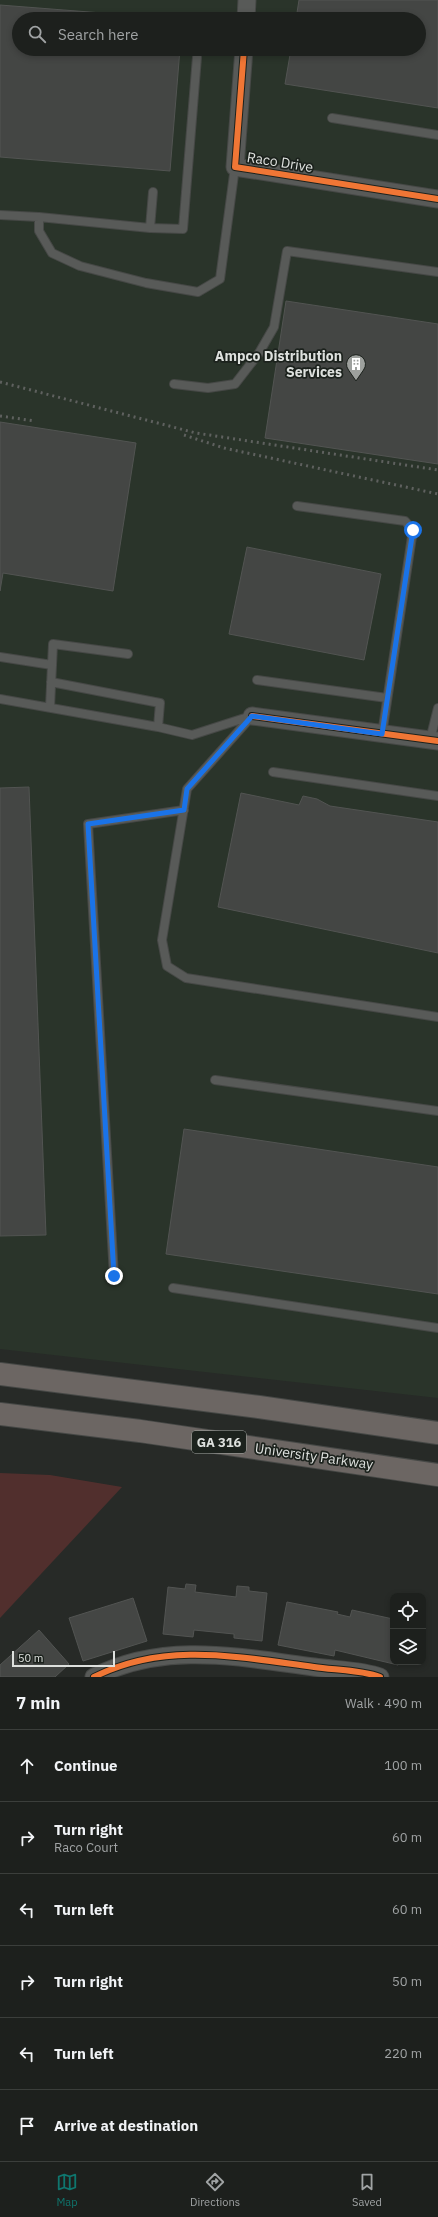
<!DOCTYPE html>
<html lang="en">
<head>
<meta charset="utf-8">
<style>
	body { margin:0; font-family:"IBM Plex Sans",sans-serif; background:#252826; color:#f1f3f6 }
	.controls { position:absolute; right:12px; bottom:12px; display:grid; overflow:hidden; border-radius:8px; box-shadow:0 2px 6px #0003 }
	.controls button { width:36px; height:36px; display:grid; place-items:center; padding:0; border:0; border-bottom:1px solid #3b3e3b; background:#1d201d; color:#f1f3f6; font:20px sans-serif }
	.scale { position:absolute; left:12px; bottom:10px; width:103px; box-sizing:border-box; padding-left:4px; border:2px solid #dee1de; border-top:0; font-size:11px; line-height:14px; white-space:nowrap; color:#dee1de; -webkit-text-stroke:3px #1c221d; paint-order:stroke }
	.stop { position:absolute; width:12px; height:12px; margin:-9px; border:3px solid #1a73e8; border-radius:50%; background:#fff }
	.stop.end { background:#1a73e8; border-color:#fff; box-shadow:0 1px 4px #0008 }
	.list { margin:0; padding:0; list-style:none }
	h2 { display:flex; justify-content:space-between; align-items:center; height:52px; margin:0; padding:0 16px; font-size:17px }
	h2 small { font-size:13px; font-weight:400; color:#a0a3a4 }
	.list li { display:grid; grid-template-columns:26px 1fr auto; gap:12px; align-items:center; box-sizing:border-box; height:72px; padding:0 16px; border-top:1px solid #3b3e3b }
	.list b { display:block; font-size:15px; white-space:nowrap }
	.list p { margin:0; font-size:13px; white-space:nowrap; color:#a0a3a4 }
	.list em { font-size:13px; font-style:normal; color:#a0a3a4 }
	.icon { flex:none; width:22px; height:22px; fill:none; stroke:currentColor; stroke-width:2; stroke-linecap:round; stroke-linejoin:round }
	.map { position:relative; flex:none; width:438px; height:1677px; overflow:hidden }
	.search { position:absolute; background:#1d201d; box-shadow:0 2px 6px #0003; left:12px; right:12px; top:12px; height:44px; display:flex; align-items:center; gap:10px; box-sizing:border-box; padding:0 14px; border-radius:22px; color:#a0a3a4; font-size:15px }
	.sheet { height:484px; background:#1d201d }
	nav { display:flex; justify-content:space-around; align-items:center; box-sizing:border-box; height:56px; border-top:1px solid #3b3e3b; background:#1d201d; font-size:11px; color:#a0a3a4 }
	nav a { display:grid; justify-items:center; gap:2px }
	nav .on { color:#0f766e }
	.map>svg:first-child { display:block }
</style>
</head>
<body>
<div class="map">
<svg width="438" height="1677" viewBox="0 0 438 1677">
	<rect width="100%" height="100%" fill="#272a27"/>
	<!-- built -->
	<path fill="#2a342a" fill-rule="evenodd" d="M0 0H438V1398L0 1349ZM19 19H419V49H19Z"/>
	<!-- green -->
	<path fill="#512f2d" d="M0 1473 50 1475 122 1487 0 1618Z"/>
	<!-- building -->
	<path fill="#444644" stroke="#525452" d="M299 0H438V108L285 84 291 49H419V19H296Z
		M0 5 179 19H19V49H180L170 171 0 157Z
		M286 301 438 324V464L265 438Z
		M0 422 136 443 113 591 3 573 0 591Z
		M247 547 381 574 364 660 229 634Z
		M29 787 46 1235 0 1236V788Z
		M241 793 299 805 303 796 317 799 330 806 438 822V953L218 907Z
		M184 1129 438 1167V1294L166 1254Z
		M186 1584 196 1585 195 1592 236 1597 237 1586 249 1587V1591L267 1593 262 1641 234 1638V1634L194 1630 193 1637 163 1634 168 1587 185 1589Z
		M133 1598 147 1641 83 1661 69 1618Z
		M287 1602 338 1612 337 1614 350 1617 352 1610 393 1619V1662H398V1665L335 1650 334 1656 278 1645Z
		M39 1630 69 1664 55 1677H0V1665Z"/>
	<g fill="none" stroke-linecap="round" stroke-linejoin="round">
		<defs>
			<path id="lane" d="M332 118 438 135
				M153 192 150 228 39 217V231L52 253 80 266 146 283 198 292 220 279 235 167
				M0 215 39 217
				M150 228 183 229 197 57
				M174 384 208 388 235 384 259 353 274 327 287 251 438 272
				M297 506 405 521 413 530 382 734
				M0 657 52 665
				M257 680 387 698
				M51 682 160 703 158 727 192 735 251 716
				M0 699 158 727
				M50 707 53 644 128 654
				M252 716 187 789 162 940 167 966 186 978 438 1017
				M430 740 438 708
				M273 772 438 796
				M215 1080 438 1111
				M114 1276 88 824 184 810
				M173 1288 438 1328"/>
			<path id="street" d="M246 19 247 0
				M244 49 235 167 438 199
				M252 716 438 741
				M94 1677C165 1641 238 1657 314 1667 333 1670 362 1670 380 1677"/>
			<path id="highway" d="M0 1374 259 1407 438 1433
				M0 1414 140 1431 438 1475"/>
		</defs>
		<!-- lane casing -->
		<use href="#lane" stroke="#464846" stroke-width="10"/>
		<!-- street casing -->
		<use href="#street" stroke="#464846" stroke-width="19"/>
		<!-- highway casing -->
		<use href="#highway" stroke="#464846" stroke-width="24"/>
		<!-- lane -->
		<use href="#lane" stroke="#585a58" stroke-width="8"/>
		<!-- street -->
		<use href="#street" stroke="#585a58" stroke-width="17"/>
		<!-- highway -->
		<use href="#highway" stroke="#6c6663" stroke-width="22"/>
		<!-- rail -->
		<path stroke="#5f615f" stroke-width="3" stroke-dasharray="2 4" stroke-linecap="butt" d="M0 382 196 433 438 470
			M0 416 35 421
			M184 435 224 448 438 494"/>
		<defs>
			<path id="cycleway" d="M244 49 235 167 438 199
				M252 716 438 741
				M94 1677C165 1641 238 1657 314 1667 333 1670 362 1670 380 1677"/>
		</defs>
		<!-- cycleway casing -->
		<use href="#cycleway" stroke="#1c221d" stroke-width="8"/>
		<!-- cycleway -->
		<use href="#cycleway" stroke="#f07635" stroke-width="6"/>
	</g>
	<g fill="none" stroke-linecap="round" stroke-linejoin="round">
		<!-- route -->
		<path stroke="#1a73e8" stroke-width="5" d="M114 1276 88 824 184 810 187 789 252 716 382 734 413 530"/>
	</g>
	<!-- icons -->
	<defs>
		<symbol id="building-pin" viewBox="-11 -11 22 30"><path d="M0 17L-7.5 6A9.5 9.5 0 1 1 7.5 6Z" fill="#9ea19e" stroke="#1c221d"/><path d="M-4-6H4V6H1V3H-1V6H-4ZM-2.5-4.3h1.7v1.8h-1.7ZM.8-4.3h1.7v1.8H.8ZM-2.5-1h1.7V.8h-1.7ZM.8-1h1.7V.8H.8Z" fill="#fff"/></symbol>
	</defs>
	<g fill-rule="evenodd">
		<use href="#building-pin" x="345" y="353" width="22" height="30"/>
	</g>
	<g text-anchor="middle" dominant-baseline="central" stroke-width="3.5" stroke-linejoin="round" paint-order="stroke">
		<!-- shield labels -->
		<rect fill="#1c221d" stroke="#a4a8a4" stroke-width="1" x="192" y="1431" width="54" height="22" rx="3"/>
		<g font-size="13" font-weight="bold" fill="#dee1de">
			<text x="219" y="1442">GA 316</text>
		</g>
		<!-- street labels -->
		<g font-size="14" fill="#dee1de" stroke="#1c221d">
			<text transform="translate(280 162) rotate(9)">Raco Drive</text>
			<text transform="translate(314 1456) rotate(8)">University Parkway</text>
		</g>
		<!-- poi labels -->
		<g font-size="14" font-weight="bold" fill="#dee1de" stroke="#1c221d" text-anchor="end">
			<text x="342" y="356">Ampco Distribution<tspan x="342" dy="16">Services</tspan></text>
		</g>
	</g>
</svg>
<div class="controls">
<button><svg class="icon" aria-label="locate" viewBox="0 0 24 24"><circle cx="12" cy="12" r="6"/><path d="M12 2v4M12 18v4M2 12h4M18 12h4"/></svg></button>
<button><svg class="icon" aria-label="layers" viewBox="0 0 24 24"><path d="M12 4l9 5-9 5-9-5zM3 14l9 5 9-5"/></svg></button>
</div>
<div class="scale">50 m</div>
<div class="stop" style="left:413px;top:530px"></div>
<div class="stop end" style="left:114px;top:1276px"></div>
<div class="search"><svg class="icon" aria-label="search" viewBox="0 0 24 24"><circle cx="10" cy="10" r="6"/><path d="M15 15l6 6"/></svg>Search here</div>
</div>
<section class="sheet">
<h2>7 min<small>Walk · 490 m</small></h2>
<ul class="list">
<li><svg class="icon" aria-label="ahead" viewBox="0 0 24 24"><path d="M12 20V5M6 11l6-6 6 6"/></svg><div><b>Continue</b></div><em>100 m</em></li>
<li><svg class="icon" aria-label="right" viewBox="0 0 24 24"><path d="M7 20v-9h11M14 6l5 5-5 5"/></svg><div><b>Turn right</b><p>Raco Court</p></div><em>60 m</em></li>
<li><svg class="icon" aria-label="left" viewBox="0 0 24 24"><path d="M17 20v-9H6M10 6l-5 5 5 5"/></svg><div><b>Turn left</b></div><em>60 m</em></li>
<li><svg class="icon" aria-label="right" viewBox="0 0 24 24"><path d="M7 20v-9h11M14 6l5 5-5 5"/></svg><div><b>Turn right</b></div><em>50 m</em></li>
<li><svg class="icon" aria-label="left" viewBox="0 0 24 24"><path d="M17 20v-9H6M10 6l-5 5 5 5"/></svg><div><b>Turn left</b></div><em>220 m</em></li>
<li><svg class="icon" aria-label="arrive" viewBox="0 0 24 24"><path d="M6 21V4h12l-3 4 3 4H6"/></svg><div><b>Arrive at destination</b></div></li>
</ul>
</section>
<nav>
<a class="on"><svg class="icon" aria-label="map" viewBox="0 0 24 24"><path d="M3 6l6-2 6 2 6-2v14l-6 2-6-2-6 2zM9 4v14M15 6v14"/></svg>Map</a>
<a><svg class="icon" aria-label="directions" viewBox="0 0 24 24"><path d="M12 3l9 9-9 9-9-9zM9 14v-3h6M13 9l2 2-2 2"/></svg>Directions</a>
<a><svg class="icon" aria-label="saved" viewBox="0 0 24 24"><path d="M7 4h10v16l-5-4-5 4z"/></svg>Saved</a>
</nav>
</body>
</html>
